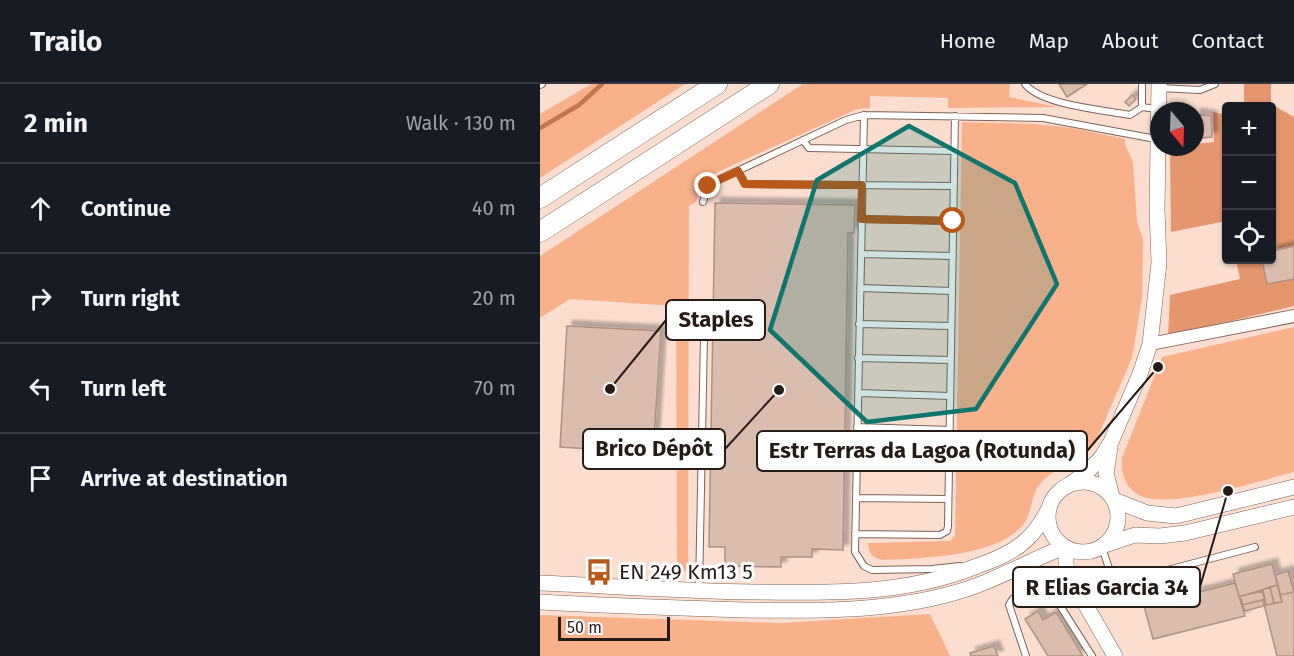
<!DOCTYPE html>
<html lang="en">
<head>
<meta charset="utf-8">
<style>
	body { margin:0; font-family:"Fira Sans",sans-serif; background:#20242c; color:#f1f3f6 }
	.controls { position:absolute; right:18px; top:18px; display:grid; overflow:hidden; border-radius:6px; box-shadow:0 2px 4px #0004 }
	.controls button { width:54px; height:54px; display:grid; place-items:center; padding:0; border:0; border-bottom:2px solid #363941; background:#171b24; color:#f1f3f6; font:30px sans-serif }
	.compass { position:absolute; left:610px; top:18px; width:54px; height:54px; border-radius:50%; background:#171b24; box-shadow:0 2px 4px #0004; rotate:161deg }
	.scale { position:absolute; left:18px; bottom:15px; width:112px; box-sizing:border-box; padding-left:6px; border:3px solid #261c17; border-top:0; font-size:16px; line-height:21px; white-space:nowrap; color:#261c17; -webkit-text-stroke:4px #fff; paint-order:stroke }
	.stop { position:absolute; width:18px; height:18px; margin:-14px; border:4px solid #ba581a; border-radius:50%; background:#fff }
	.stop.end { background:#ba581a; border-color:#fff; box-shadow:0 2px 6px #0008 }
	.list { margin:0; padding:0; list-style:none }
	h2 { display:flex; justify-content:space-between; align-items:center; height:78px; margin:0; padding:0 24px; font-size:26px }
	h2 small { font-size:20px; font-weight:400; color:#9ea1a6 }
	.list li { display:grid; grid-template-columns:39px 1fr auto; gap:18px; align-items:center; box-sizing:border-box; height:90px; padding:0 24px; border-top:2px solid #363941 }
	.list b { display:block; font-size:22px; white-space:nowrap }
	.list em { font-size:20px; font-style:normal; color:#9ea1a6 }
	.icon { flex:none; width:33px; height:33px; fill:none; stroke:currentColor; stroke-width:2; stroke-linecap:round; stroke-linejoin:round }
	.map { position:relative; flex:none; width:754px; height:572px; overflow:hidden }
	header { display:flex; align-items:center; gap:36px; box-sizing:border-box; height:84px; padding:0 30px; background:#171b24; border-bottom:2px solid #363941 }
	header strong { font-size:28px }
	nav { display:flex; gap:33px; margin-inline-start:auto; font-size:21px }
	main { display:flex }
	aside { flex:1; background:#171b24 }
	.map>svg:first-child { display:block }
</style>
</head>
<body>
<header>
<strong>Trailo</strong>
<nav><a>Home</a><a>Map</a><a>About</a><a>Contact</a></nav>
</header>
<main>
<aside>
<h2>2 min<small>Walk · 130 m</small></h2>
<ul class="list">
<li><svg class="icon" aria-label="ahead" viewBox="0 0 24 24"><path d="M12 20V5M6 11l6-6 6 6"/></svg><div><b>Continue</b></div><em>40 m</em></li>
<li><svg class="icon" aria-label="right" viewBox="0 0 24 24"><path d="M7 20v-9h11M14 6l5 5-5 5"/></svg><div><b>Turn right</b></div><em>20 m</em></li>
<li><svg class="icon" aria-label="left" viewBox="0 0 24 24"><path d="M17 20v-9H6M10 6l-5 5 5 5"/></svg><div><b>Turn left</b></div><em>70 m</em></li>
<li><svg class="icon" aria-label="arrive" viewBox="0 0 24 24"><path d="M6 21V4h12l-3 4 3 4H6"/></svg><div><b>Arrive at destination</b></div></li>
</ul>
</aside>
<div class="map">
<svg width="754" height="572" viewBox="0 0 754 572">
	<defs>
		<filter id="shadow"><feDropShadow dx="5.5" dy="-5.5" stdDeviation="1.5" flood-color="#0004"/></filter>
	</defs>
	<rect width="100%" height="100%" fill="#fbdecf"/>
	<!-- green -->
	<path fill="#f9b18c" d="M51 0H145L0 94V30Z
		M263 0H470L469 13 518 23 408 24V14L330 12V24L317 25 171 91 162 100 156 118 149 122 148 488 137 487 136 222 30 215 0 234V172Z
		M422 38 493 40 532 44 585 55V61L593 78 597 137 603 156 602 214 592 274 555 359C542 379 516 381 501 399 490 411 493 429 483 441 453 474 385 473 344 476 332 474 329 470 328 459L406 457H410L415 452Z
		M754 243V388C721 396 625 428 597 410 584 402 581 387 582 374L622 273Z
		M390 530 410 572H0V531L241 539Z"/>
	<!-- forest -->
	<path fill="#e5966e" d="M704 0H731V20L754 33V222L628 252 630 211 700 195 696 176H732V22H704Z
		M673 28 686 31V137L631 148 630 63H655V60L674 58Z"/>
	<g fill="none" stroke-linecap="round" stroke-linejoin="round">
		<!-- stream -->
		<path stroke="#c1764e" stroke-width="4.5" d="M0 44 39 21 62 0"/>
	</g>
	<!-- building -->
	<path fill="#dabdaf" stroke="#ad9284" stroke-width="1.5" filter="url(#shadow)" d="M519 0H547L527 13Z
		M592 11 596 15 589 22 585 18Z
		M655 30 671 32 672 53 655 55Z
		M175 119 315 121 314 149H308L303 466 272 465V473H241V483L185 482V463H169Z
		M754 162V195L727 200 722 176H732V167Z
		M27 242 121 247 113 369 20 363Z
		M732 480 738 501 699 513 693 490Z
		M748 487 754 508 740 511 735 491Z
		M695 499 705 532 613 555 604 522Z
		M738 501 742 518 734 519 730 503Z
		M730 503 734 519 726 521 722 506Z
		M723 507 725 515 703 521 700 512Z
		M754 508V572H737L723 516 725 515 726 521 742 518 740 511Z
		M723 516 724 522 704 527 703 521Z
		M498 527 503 536 516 528 543 572H508L485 535Z
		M454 562 458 572H431L430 569Z"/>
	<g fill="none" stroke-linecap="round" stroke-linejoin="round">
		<defs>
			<path id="service" d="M485 0C501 21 564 26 590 31L602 23 617 25
				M0 1 2 0
				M619 4 660 6 675 0
				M602 23V0
				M324 31 315 468 324 482 332 486 392 485 420 482
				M263 56 269 64 414 67
				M198 87 205 100 414 102
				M163 118 168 102 174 98 306 36 324 31 503 34 616 55
				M321 135 413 137
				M321 170 413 172
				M320 204 412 207
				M319 240 411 242
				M318 274 411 276
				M318 309 410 312
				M317 343 410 346
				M316 379 409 381
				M316 414 408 415
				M315 450 400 451 407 447 408 442 415 32
				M562 463 574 500 715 463
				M159 506 164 252
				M486 572 469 521C476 506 499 500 512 509L552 572"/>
			<path id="minor" d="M610 260 754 232"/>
			<path id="tertiary" d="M570 364 566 389 572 413
				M508 433a35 35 0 1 1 70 0a35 35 0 1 1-70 0Z
				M526 403 548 387 561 374 571 358 600 290 610 260 619 179 617 125 619 0
				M574 416 607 429 636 432 754 403
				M565 461 595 451 620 452 645 449 754 423
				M526 464V481L529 492 575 572
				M0 499C71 502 142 507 213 508 289 509 366 511 437 482 454 476 472 469 485 457 496 448 503 436 509 424
				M0 518C69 522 137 524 206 526 273 527 344 528 410 510 450 500 486 478 524 463"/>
			<path id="trunk" d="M0 114 177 0
				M0 148 229 0"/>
		</defs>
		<!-- service casing -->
		<use href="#service" stroke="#7d6457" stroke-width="8"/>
		<!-- minor casing -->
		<use href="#minor" stroke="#7d6457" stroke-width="14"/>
		<!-- tertiary casing -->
		<use href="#tertiary" stroke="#7d6457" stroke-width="16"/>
		<!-- trunk casing -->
		<use href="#trunk" stroke="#7d6457" stroke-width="21"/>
		<!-- service -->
		<use href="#service" stroke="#fff" stroke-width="6"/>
		<!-- minor -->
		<use href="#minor" stroke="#fff" stroke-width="12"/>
		<!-- tertiary -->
		<use href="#tertiary" stroke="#fff" stroke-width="15"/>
		<!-- trunk -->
		<use href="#trunk" stroke="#fff" stroke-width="20"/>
	</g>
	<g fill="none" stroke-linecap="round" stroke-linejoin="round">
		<!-- route -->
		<path stroke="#ba581a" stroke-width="8" d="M168 102 174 98 198 87 205 100 322 101 321 135 413 137"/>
	</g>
	<!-- marked area -->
	<path fill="#0f766e" fill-opacity="0.2" stroke="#0f766e" stroke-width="4.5" stroke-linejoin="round" d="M369 42 475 99 517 200 436 325 327 338 230 246 277 96Z"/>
	<!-- icons -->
	<defs>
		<symbol id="bus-bare" viewBox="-9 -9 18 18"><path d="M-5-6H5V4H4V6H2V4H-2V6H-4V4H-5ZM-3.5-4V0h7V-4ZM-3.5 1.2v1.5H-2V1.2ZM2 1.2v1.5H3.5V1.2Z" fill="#ba581a" stroke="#fff" stroke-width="2.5" paint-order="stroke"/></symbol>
	</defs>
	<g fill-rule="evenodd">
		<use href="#bus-bare" x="40" y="469" width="38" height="38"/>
	</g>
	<g text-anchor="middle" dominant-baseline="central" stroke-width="6" stroke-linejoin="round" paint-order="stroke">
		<!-- poi labels -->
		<g font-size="21" fill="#261c17" stroke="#fff" text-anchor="start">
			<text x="79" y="488">EN 249 Km13 5</text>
		</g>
	</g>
	<!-- callouts -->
	<path fill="none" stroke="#261c17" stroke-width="2" d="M70 305L126 236M239 306L185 365M618 283L547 367M688 407L660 503"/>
	<g fill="#261c17" stroke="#fff" stroke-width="2">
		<circle cx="70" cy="305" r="6"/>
		<circle cx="239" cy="306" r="6"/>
		<circle cx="618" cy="283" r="6"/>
		<circle cx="688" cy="407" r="6"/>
	</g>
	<g fill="#fff" stroke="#261c17" stroke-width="2">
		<rect x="126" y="216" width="99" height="40" rx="6"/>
		<rect x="43" y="345" width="142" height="40" rx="6"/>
		<rect x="217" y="347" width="330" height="40" rx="6"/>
		<rect x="473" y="483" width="187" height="40" rx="6"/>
	</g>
	<g font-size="22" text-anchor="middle" font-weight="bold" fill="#261c17">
		<text x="176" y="243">Staples</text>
		<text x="114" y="372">Brico Dépôt</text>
		<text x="382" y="374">Estr Terras da Lagoa (Rotunda)</text>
		<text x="567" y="511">R Elias Garcia 34</text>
	</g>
</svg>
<div class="controls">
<button>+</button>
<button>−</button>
<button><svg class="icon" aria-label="locate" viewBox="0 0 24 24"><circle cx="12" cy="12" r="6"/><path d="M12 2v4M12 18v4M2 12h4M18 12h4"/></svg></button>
</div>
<svg class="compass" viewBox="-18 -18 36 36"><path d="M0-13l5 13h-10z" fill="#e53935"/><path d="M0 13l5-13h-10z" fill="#9ea1a6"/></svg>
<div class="scale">50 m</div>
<div class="stop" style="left:413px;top:137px"></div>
<div class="stop end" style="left:168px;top:102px"></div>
</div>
</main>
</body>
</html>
